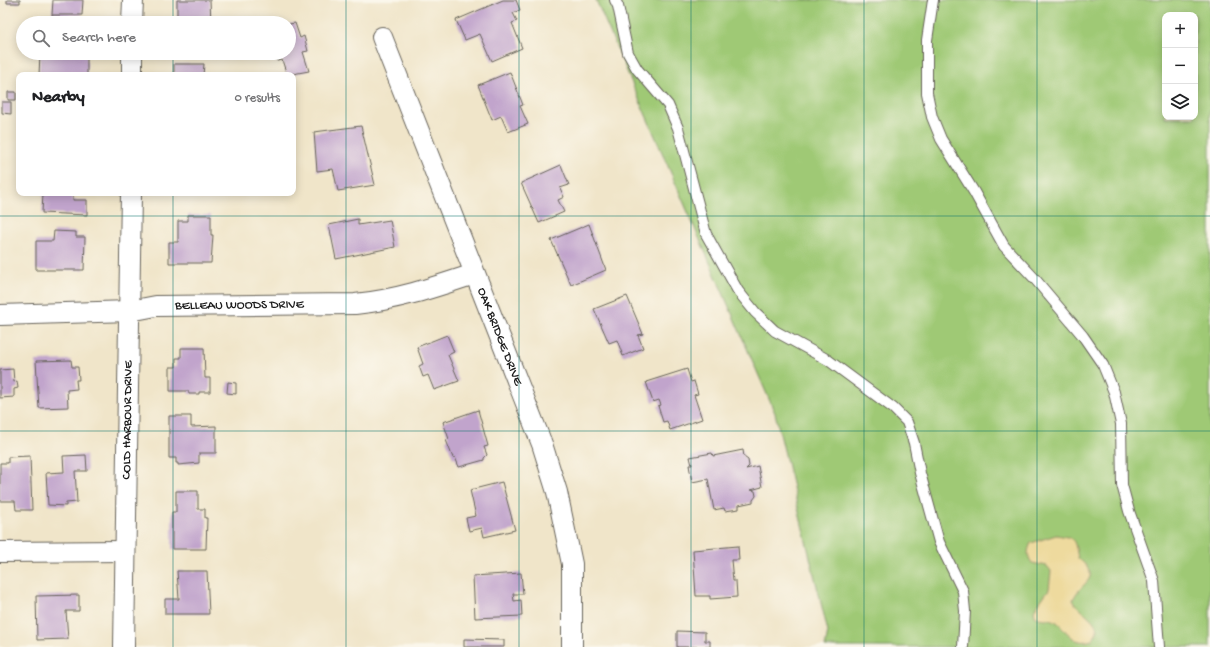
<!DOCTYPE html>
<html lang="en">
<head>
<meta charset="utf-8">
<style>
	body { margin:0; font-family:"Gochi Hand",sans-serif; background:#f2f2f2; color:#202124 }
	.controls { position:absolute; right:12px; top:12px; display:grid; overflow:hidden; border-radius:8px; box-shadow:0 2px 10px #0003 }
	.controls button { width:36px; height:36px; display:grid; place-items:center; padding:0; border:0; border-bottom:1px solid #e0e0e0; background:#fff; color:#202124; font:20px sans-serif }
	.list { margin:0; padding:0; list-style:none }
	h2 { display:flex; justify-content:space-between; align-items:center; height:52px; margin:0; padding:0 16px; font-size:17px }
	h2 small { font-size:13px; font-weight:400; color:#757577 }
	.icon { flex:none; width:22px; height:22px; fill:none; stroke:currentColor; stroke-width:2; stroke-linecap:round; stroke-linejoin:round }
	.map { position:relative; flex:none; width:1210px; height:647px; overflow:hidden }
	.search { position:absolute; background:#fff; box-shadow:0 2px 10px #0003; left:16px; top:16px; width:280px; height:44px; display:flex; align-items:center; gap:10px; box-sizing:border-box; padding:0 14px; border-radius:22px; color:#757577; font-size:15px }
	.panel { position:absolute; background:#fff; box-shadow:0 2px 10px #0003; left:16px; top:72px; width:280px; height:124px; border-radius:8px }
	.map>svg:first-child { display:block }
</style>
</head>
<body>
<div class="map">
<svg width="1210" height="647" viewBox="0 0 1210 647">
	<rect width="100%" height="100%" fill="#fbf7ec"/>
	<filter id="ink" filterUnits="userSpaceOnUse"><feTurbulence type="fractalNoise" baseFrequency=".025" numOctaves="2"/><feDisplacementMap in="SourceGraphic" scale="8" xChannelSelector="R" yChannelSelector="G"/><feConvolveMatrix kernelMatrix="1 2 1 2 8 2 1 2 1" color-interpolation-filters="sRGB"/></filter>
	<filter id="wash" filterUnits="userSpaceOnUse"><feTurbulence type="fractalNoise" baseFrequency=".012" numOctaves="4" result="noise"/><feDisplacementMap in="SourceGraphic" scale="16" xChannelSelector="R" yChannelSelector="G"/><feGaussianBlur stdDeviation="0.9" result="paint"/><feColorMatrix in="noise" values="0 0 0 0 0 0 0 0 0 0 0 0 0 0 0 0 0 1.4 0 .05"/><feComposite in="paint" operator="in"/></filter>
	<g filter="url(#wash)">
		<rect width="100%" height="100%" fill="#f0e5c9"/>
		<!-- green -->
		<path fill="#9fc975" stroke="#5e7248" fill-rule="evenodd" d="M596 0H1210V647H825L828 632 775 413ZM1165 15H1195V117H1165Z"/>
		<!-- sand -->
		<path fill="#eeda9e" stroke="#857b5d" d="M1056 535C1076 538 1074 539 1078 558 1105 580 1080 581 1073 600 1078 611 1095 617 1097 629 1097 633 1095 637 1092 640 1071 647 1066 627 1055 621 1049 617 1042 621 1035 616L1034 610 1049 589 1051 571 1047 566 1032 563C1027 556 1027 551 1031 543Z"/>
		<g id="blocks">
			<!-- building -->
			<path fill="#c1a4cc" d="M7 0H20V3H7Z
				M53 0H83L82 15H52Z
				M177 0H210L211 23H177Z
				M503 0H516L520 10 513 13 517 21 512 23 522 48 492 61 480 34 465 40 456 20Z
				M295 23 300 38 304 36 308 51 303 52 309 71 287 75 282 60 277 61 275 55 270 57 269 53H289V24Z
				M40 53H87V75H39Z
				M174 64H204L203 75H174Z
				M510 72 523 105 520 106 528 124 508 132 501 116 492 120 478 85Z
				M8 92H16V100H8Z
				M2 102H11V114L2 113Z
				M361 126 375 185 338 191 333 169 317 171 314 132Z
				M561 165 569 185 560 188 564 197 558 200 564 212 539 223 521 183Z
				M43 193H73V200H87V215L42 213Z
				M188 215H211V235H213L211 263H169V242H178V221H188Z
				M358 219V225L390 220 395 247 336 259 329 225Z
				M589 224 606 270 571 285 551 240Z
				M54 231 76 232V237H85L84 270H36V241H53Z
				M627 296 643 334 638 335 643 348 623 356 617 340 609 343 594 309Z
				M447 335 454 352 448 355 459 381 434 390 428 375 423 377 419 366 423 364 417 347Z
				M181 348H204L205 378H210V392H199V394H189L188 391H170V367H176V358H181Z
				M71 360 72 367H78L79 380H76L77 389 67 390 68 407 39 408 36 361Z
				M13 369 14 382 17 381 18 388 14 389V397L0 398V370Z
				M687 369 691 382 694 381 698 394 694 395 702 419 670 430 667 421 663 422 658 406 661 405 659 400 653 402 646 382Z
				M228 382 236 383V394L227 393Z
				M478 410 488 446 484 447 487 455 484 458V460L459 467 455 457 453 458 446 440 449 439 443 422Z
				M169 416H191V427L216 426V453H199V463L178 465V463H176V458H169Z
				M743 450 744 457 748 460 749 466 746 469 758 466 762 487 751 490 755 491 756 496 753 500V502L739 505V509L725 511 724 508 714 510 708 479 692 482 689 465H692L690 457 712 453 713 456Z
				M86 455 87 471H75L77 502 66 503V506L48 505 46 473 64 472 63 456Z
				M30 456 32 510H16L15 501H0V463H8V457Z
				M502 482 515 530 484 537 482 528 469 531 466 518 476 516 470 490Z
				M176 491H198V509H205V518H207L206 549H172V512H176Z
				M738 546 739 560H731L733 581H736L737 597 710 599V596H696L693 550Z
				M177 571H207L209 614H165V599H179Z
				M521 573 523 594H513L514 601 521 600 522 616 475 618 473 576Z
				M79 595V611H66L68 639 37 640 36 596Z
				M677 631 705 632V641H710V647H677Z
				M464 639 504 640V647H464Z"/>
		</g>
	</g>
	<g filter="url(#ink)">
		<use href="#blocks" fill-opacity="0" stroke="#666259" stroke-width="1"/>
		<g fill="none" stroke-linecap="round" stroke-linejoin="round">
			<defs>
				<path id="service" d="M615 0 618 6 628 53 637 69 668 105 678 128 706 234 738 291 755 312 775 331 828 360 893 408 907 422 914 443 920 473 939 542 963 591 965 611 963 647
					M933 0 927 40V93L932 117 941 139 974 192 1004 246 1035 279 1083 336 1103 365 1114 392 1121 424 1122 485 1129 511 1154 581 1159 647"/>
				<g id="minor">
					<path d="M132 23 133 0"/>
					<path id="s1" d="M382 37 542 444 557 492 572 564V647"/>
					<path d="M132 75V53"/>
					<path id="s2" d="M0 315 130 311 156 306 355 304C397 300 435 287 474 274"/>
					<path d="M0 552 125 551"/>
					<path id="s3" d="M124 647 131 193"/>
				</g>
			</defs>
			<!-- service casing -->
			<use href="#service" stroke="#666259" stroke-width="12"/>
			<!-- minor casing -->
			<use href="#minor" stroke="#666259" stroke-width="22"/>
			<!-- service -->
			<use href="#service" stroke="#fff" stroke-width="10"/>
			<!-- minor -->
			<use href="#minor" stroke="#fff" stroke-width="20"/>
		</g>
	</g>
	<!-- grid -->
	<path fill="none" stroke="#0f766e" stroke-width="1" stroke-opacity="0.55" d="M173 0V23M346 0V647M519 0V647M691 0V647M864 0V647M1037 0V647M173 53V75M173 193V647M0 216H1210M0 431H1210"/>
	<g text-anchor="middle" dominant-baseline="central" stroke-width="3" stroke-linejoin="round" paint-order="stroke">
		<!-- street labels -->
		<g font-size="13" fill="#1c1c1c" stroke="#fbf7ec">
			<text stroke="none"><textPath href="#s2" startOffset="240">BELLEAU WOODS DRIVE</textPath></text>
			<text stroke="none"><textPath href="#s1" startOffset="322">OAK BRIDGE DRIVE</textPath></text>
			<text stroke="none"><textPath href="#s3" startOffset="227">COLD HARBOUR DRIVE</textPath></text>
		</g>
	</g>
</svg>
<div class="controls">
<button>+</button>
<button>−</button>
<button><svg class="icon" aria-label="layers" viewBox="0 0 24 24"><path d="M12 4l9 5-9 5-9-5zM3 14l9 5 9-5"/></svg></button>
</div>
<div class="search"><svg class="icon" aria-label="search" viewBox="0 0 24 24"><circle cx="10" cy="10" r="6"/><path d="M15 15l6 6"/></svg>Search here</div>
<section class="panel">
<h2>Nearby<small>0 results</small></h2>
<ul class="list">
</ul>
</section>
</div>
</body>
</html>
